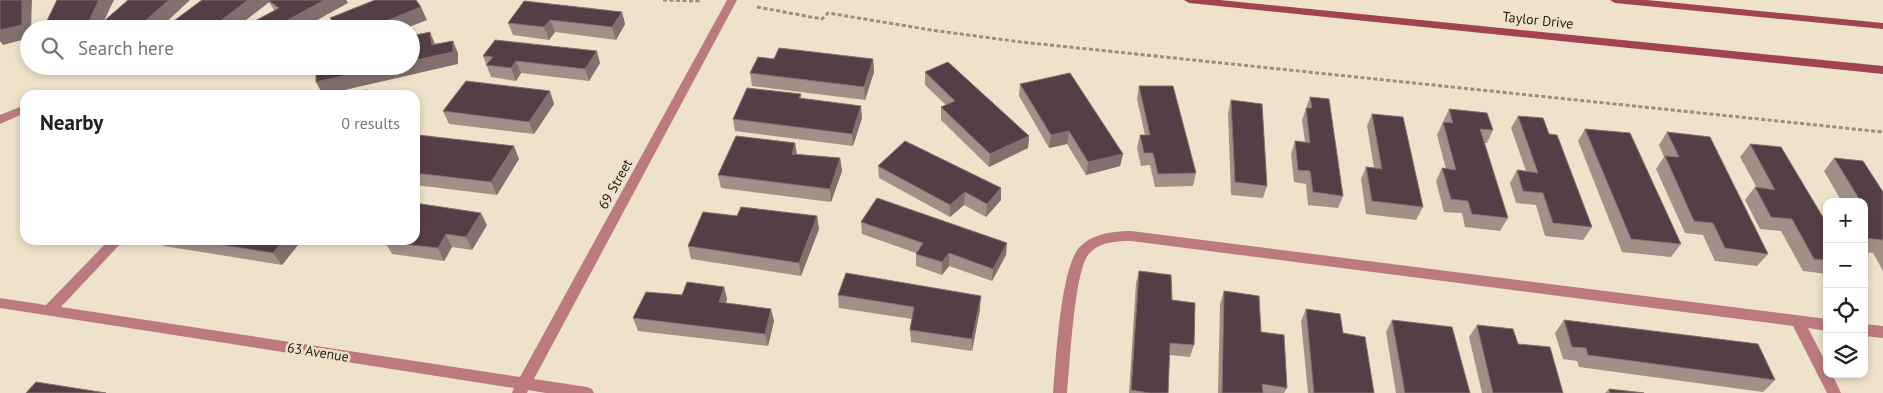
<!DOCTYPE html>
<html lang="en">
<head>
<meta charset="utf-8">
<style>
	body { margin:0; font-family:"PT Sans",sans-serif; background:#f2f2f2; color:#202124 }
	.controls { position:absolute; right:15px; bottom:15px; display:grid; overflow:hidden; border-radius:10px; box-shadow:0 2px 8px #0003 }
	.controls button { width:45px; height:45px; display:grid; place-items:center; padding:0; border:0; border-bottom:1px solid #e0e0e0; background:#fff; color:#202124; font:25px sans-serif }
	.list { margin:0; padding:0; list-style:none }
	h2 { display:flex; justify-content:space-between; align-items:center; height:65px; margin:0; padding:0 20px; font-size:21px }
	h2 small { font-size:16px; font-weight:400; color:#757577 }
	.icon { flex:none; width:28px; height:28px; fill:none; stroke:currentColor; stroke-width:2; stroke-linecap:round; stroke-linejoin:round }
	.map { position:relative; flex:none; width:1883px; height:393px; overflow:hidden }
	.search { position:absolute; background:#fff; box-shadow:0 2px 8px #0003; left:20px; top:20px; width:400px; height:55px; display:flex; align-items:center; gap:12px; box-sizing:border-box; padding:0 18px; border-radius:28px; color:#757577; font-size:19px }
	.panel { position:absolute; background:#fff; box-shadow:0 2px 8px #0003; left:20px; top:90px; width:400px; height:155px; border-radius:15px }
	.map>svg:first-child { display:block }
</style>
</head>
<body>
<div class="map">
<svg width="1883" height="393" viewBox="0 0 1883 393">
	<rect width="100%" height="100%" fill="#eee2ca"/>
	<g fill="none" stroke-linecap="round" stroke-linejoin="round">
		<!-- path -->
		<path stroke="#988f7e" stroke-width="3" stroke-dasharray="4 2.5" stroke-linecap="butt" d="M663 0 701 1
			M757 7 822 19 828 13 931 30 1021 42 1883 132"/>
		<!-- street -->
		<path fill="#bc7a7f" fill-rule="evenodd" d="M727 0H737L534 379 587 387 592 389 594 393H546L528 390 527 393H512L514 388 0 308V298L46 305 109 240H124L61 307 520 377Z
			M25 105V113L0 124V115Z
			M1131 231 1827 319V331L1808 328 1827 365V374H1832L1841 393H1827L1793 326 1131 241C1116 241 1098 242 1088 255 1074 274 1070 365 1067 393H1053C1056 361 1060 273 1078 249 1090 234 1113 231 1131 231Z
			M1864 324 1883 326V338L1864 336Z"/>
		<!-- secondary -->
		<path fill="#a14350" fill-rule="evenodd" d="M1184 0H1220L1883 66V74L1189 3Z
			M1610 0H1647L1883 23V29L1615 3Z"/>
	</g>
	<!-- wall -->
	<path fill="#a29088" d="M202 0H346L348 3 274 10 269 2 234 29H163Z
		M622 12 625 24 616 40 555 32 549 40 513 35 508 23Z
		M483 56 600 63 589 81 521 73 516 81 491 77Z
		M774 59H873L874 72 865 100 752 86 750 73Z
		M925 72 1029 136 1028 148 989 167 941 120V107L946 105 925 85Z
		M1020 84 1123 154 1120 166 1086 175 1067 144 1049 148 1019 96Z
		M1139 86 1196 173 1193 186 1155 187 1150 165 1141 166 1137 148 1140 135H1145L1137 99Z
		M801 94V98L862 118 853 146 735 131 733 119Z
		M1310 97 1343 196 1338 208 1308 205 1306 184 1294 182 1291 154 1295 141 1305 142 1302 120Z
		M1231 100 1267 186 1263 198 1231 195 1228 113Z
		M554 104 534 134 449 124 443 111Z
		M1449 109 1493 130 1487 143H1484L1508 218 1500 231 1465 227 1462 213 1444 212 1436 181 1442 168 1446 169 1437 135Z
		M1372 114 1423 207 1416 220 1366 214 1361 179 1366 167 1374 168 1367 126Z
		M1518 116 1549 134 1592 227 1583 240 1545 236 1536 205 1516 203 1510 183 1517 170 1526 171 1511 128Z
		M1585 129 1681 244 1671 257 1622 252 1578 141Z
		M1667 132 1768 254 1757 266 1715 261 1703 235 1685 233 1656 169 1664 157 1659 145Z
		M415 138 519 159 497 195 415 185Z
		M795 143 797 154 840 158 842 171 831 202 721 188 718 175Z
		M1750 144 1827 224V274L1803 271 1781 231 1760 229 1745 200 1755 187 1757 188 1740 157Z
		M1834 158 1883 192V271L1873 253 1864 252V202H1842L1824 171Z
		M878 166 1001 200 986 217 964 205 950 217 879 178Z
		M737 216H817L819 229 801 276 691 259 688 246Z
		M861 222 1006 255 992 281 949 266 942 275 916 266V253L862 234Z
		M487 225 472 250 452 247 444 261 392 254 385 242Z
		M159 240H302L282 265 164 246Z
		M1139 271 1172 300 1194 345 1190 357 1169 355 1168 393H1129L1136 283Z
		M724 287 727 299 726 303 774 321 768 346 638 331 633 318 682 295Z
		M1224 291 1261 332 1287 388 1284 393H1218L1220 304Z
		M838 295 980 309 972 351 911 342 910 330 912 319 839 308Z
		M1306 309 1343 333 1374 393H1308L1301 321Z
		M1392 320 1470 393H1396L1386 332Z
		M1564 320 1775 380 1763 392 1579 367 1577 361 1563 359 1555 333Z
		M1477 325 1518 344 1563 393H1482L1469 337Z
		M1609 389 1644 393H1605Z"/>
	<!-- shaded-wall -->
	<path fill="#83706e" d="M22 0H32L31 29H29V38L3 45 0 41V29Z
		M99 0H114L100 29H48L45 25Z
		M169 0H190L159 29H136Z
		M248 0H272L234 29H210Z
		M325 0H346L348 3 301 29H271Z
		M421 7 427 20 404 29H366Z
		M622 12 625 24 616 40 612 27Z
		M550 20 555 32 549 40 544 27Z
		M430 32 435 44 453 41 458 53V64L323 95 316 82 388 66H411V61L432 45Z
		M597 51 600 63 589 81 585 69Z
		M873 59 874 72 865 100 864 87Z
		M516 61 521 73 516 81 511 68Z
		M368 90 370 95H365Z
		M550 91 554 104 534 134 529 122Z
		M861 106 862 118 853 146 852 134Z
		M1069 131 1067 144 1049 148 1051 135Z
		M1029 136 1028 148 989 167 990 154Z
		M795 143 797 156 792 154Z
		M514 146 519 159 497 195 491 182Z
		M1123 154 1120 166 1086 175 1088 162Z
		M840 158 842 171 831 202 830 189Z
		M1001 188V200L986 217 987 204Z
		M965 192 964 205 950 217V205Z
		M481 213 487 225 472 250 466 237Z
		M817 216 819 229 801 276 799 263Z
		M446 234 452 247 444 261 438 248Z
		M284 240H302L282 265 273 253Z
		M1007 243 1006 255 992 281 993 269Z
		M949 253V266L942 275V262Z
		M724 287 727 299 722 315 719 302Z
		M981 296 980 309 972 351V339Z
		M771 309 774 321 768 346 765 334Z"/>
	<!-- building -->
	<path fill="#553f47" stroke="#83706e" d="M0 0H22V25L0 30Z
		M57 0H99L88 23 63 28 65 22 45 25Z
		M128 0H169L136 29H95Z
		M202 0H248L210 29H163Z
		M271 0H325L271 29H240L279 8 269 1Z
		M375 0H416L421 7 366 29H325L336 24 330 18Z
		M524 1 622 12 612 27 550 20 544 27 508 23Z
		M430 32 432 45 453 41V52L411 61V36Z
		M495 40 597 51 585 69 516 61 511 68 486 65 493 57 483 56Z
		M779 48 873 59 864 87 750 73 758 57 774 59Z
		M948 62 1029 136 990 154 941 107 955 101 925 72Z
		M316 66H388L316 82Z
		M1070 73 1123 154 1088 162 1069 131 1051 135 1020 84Z
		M466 81 550 91 529 122 443 111Z
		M1139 86H1173L1196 173 1158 174 1153 153H1144L1140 135H1150Z
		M747 88 801 94 799 98 861 106 852 134 733 119Z
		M368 90 365 95H310V94Z
		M1310 97 1329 99 1343 196 1313 192 1310 171 1298 170 1295 141 1310 143 1306 108H1312Z
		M1231 100 1262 104 1267 186 1235 182Z
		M1449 109 1487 113 1493 130 1480 129 1508 218 1472 214 1468 201 1451 199 1442 168 1456 170 1443 122 1453 123Z
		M1372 114 1403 117 1423 207 1372 201 1366 167 1382 169Z
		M1518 116 1543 118 1549 134 1557 135 1592 227 1553 223 1543 193 1523 191 1517 170 1538 173Z
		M1585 129 1630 133 1681 244 1631 239Z
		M1667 132 1710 137 1768 254 1725 248 1713 223 1694 221 1665 156 1679 157Z
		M418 135 514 146 491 182 415 173V138Z
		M736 136 795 143 792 154 840 158 830 189 718 175Z
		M905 141 1001 188 987 204 965 192 950 205 878 166Z
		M1750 144 1781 147 1827 224V260L1814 259 1792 219 1771 217 1755 187 1775 190Z
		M1834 158 1863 161 1883 192V240L1864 238V202H1861Z
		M877 198 1007 243 993 269 949 253 942 262 916 254 923 243 861 222Z
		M415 203 481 213 466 237 446 234 438 248 385 242 386 240H415Z
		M741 207 817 216 799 263 688 246 703 212 737 216Z
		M192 240H284L273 253Z
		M1139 271 1171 275 1172 300 1195 303 1194 345 1170 343 1168 393H1150L1131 390Z
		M846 273 981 296 972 339 910 330 914 307 838 295Z
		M687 282 724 287 719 302 771 309 765 334 633 318 646 292 682 295Z
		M1224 291 1259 296 1261 332 1284 335 1287 388 1262 384 1263 393H1222Z
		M1306 309 1340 314 1343 333 1365 337 1374 393H1314Z
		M1392 320 1452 327 1470 393H1405Z
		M1564 320 1758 344 1775 380 1588 355 1586 348 1572 347Z
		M1477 325 1513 329 1518 344 1550 347 1563 393H1493Z
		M36 382 106 393H26Z
		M1609 389 1644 393H1610Z"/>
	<g text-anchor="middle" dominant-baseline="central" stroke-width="5" stroke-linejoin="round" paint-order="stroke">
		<!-- street labels -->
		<g font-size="14" fill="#27231a" stroke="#eee2ca">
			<text transform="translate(1538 20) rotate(6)">Taylor Drive</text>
			<text transform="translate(615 184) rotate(-61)">69 Street</text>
			<text transform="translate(318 352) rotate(9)">63 Avenue</text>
		</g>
	</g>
</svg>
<div class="controls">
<button>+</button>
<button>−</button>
<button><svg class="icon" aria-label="locate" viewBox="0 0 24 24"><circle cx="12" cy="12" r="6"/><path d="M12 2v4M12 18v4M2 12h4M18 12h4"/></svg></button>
<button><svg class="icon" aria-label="layers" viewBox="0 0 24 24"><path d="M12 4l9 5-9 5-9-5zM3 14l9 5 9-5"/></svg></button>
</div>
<div class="search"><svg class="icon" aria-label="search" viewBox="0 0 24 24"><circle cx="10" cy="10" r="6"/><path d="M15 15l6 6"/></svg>Search here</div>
<section class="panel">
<h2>Nearby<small>0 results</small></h2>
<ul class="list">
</ul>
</section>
</div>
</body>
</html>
